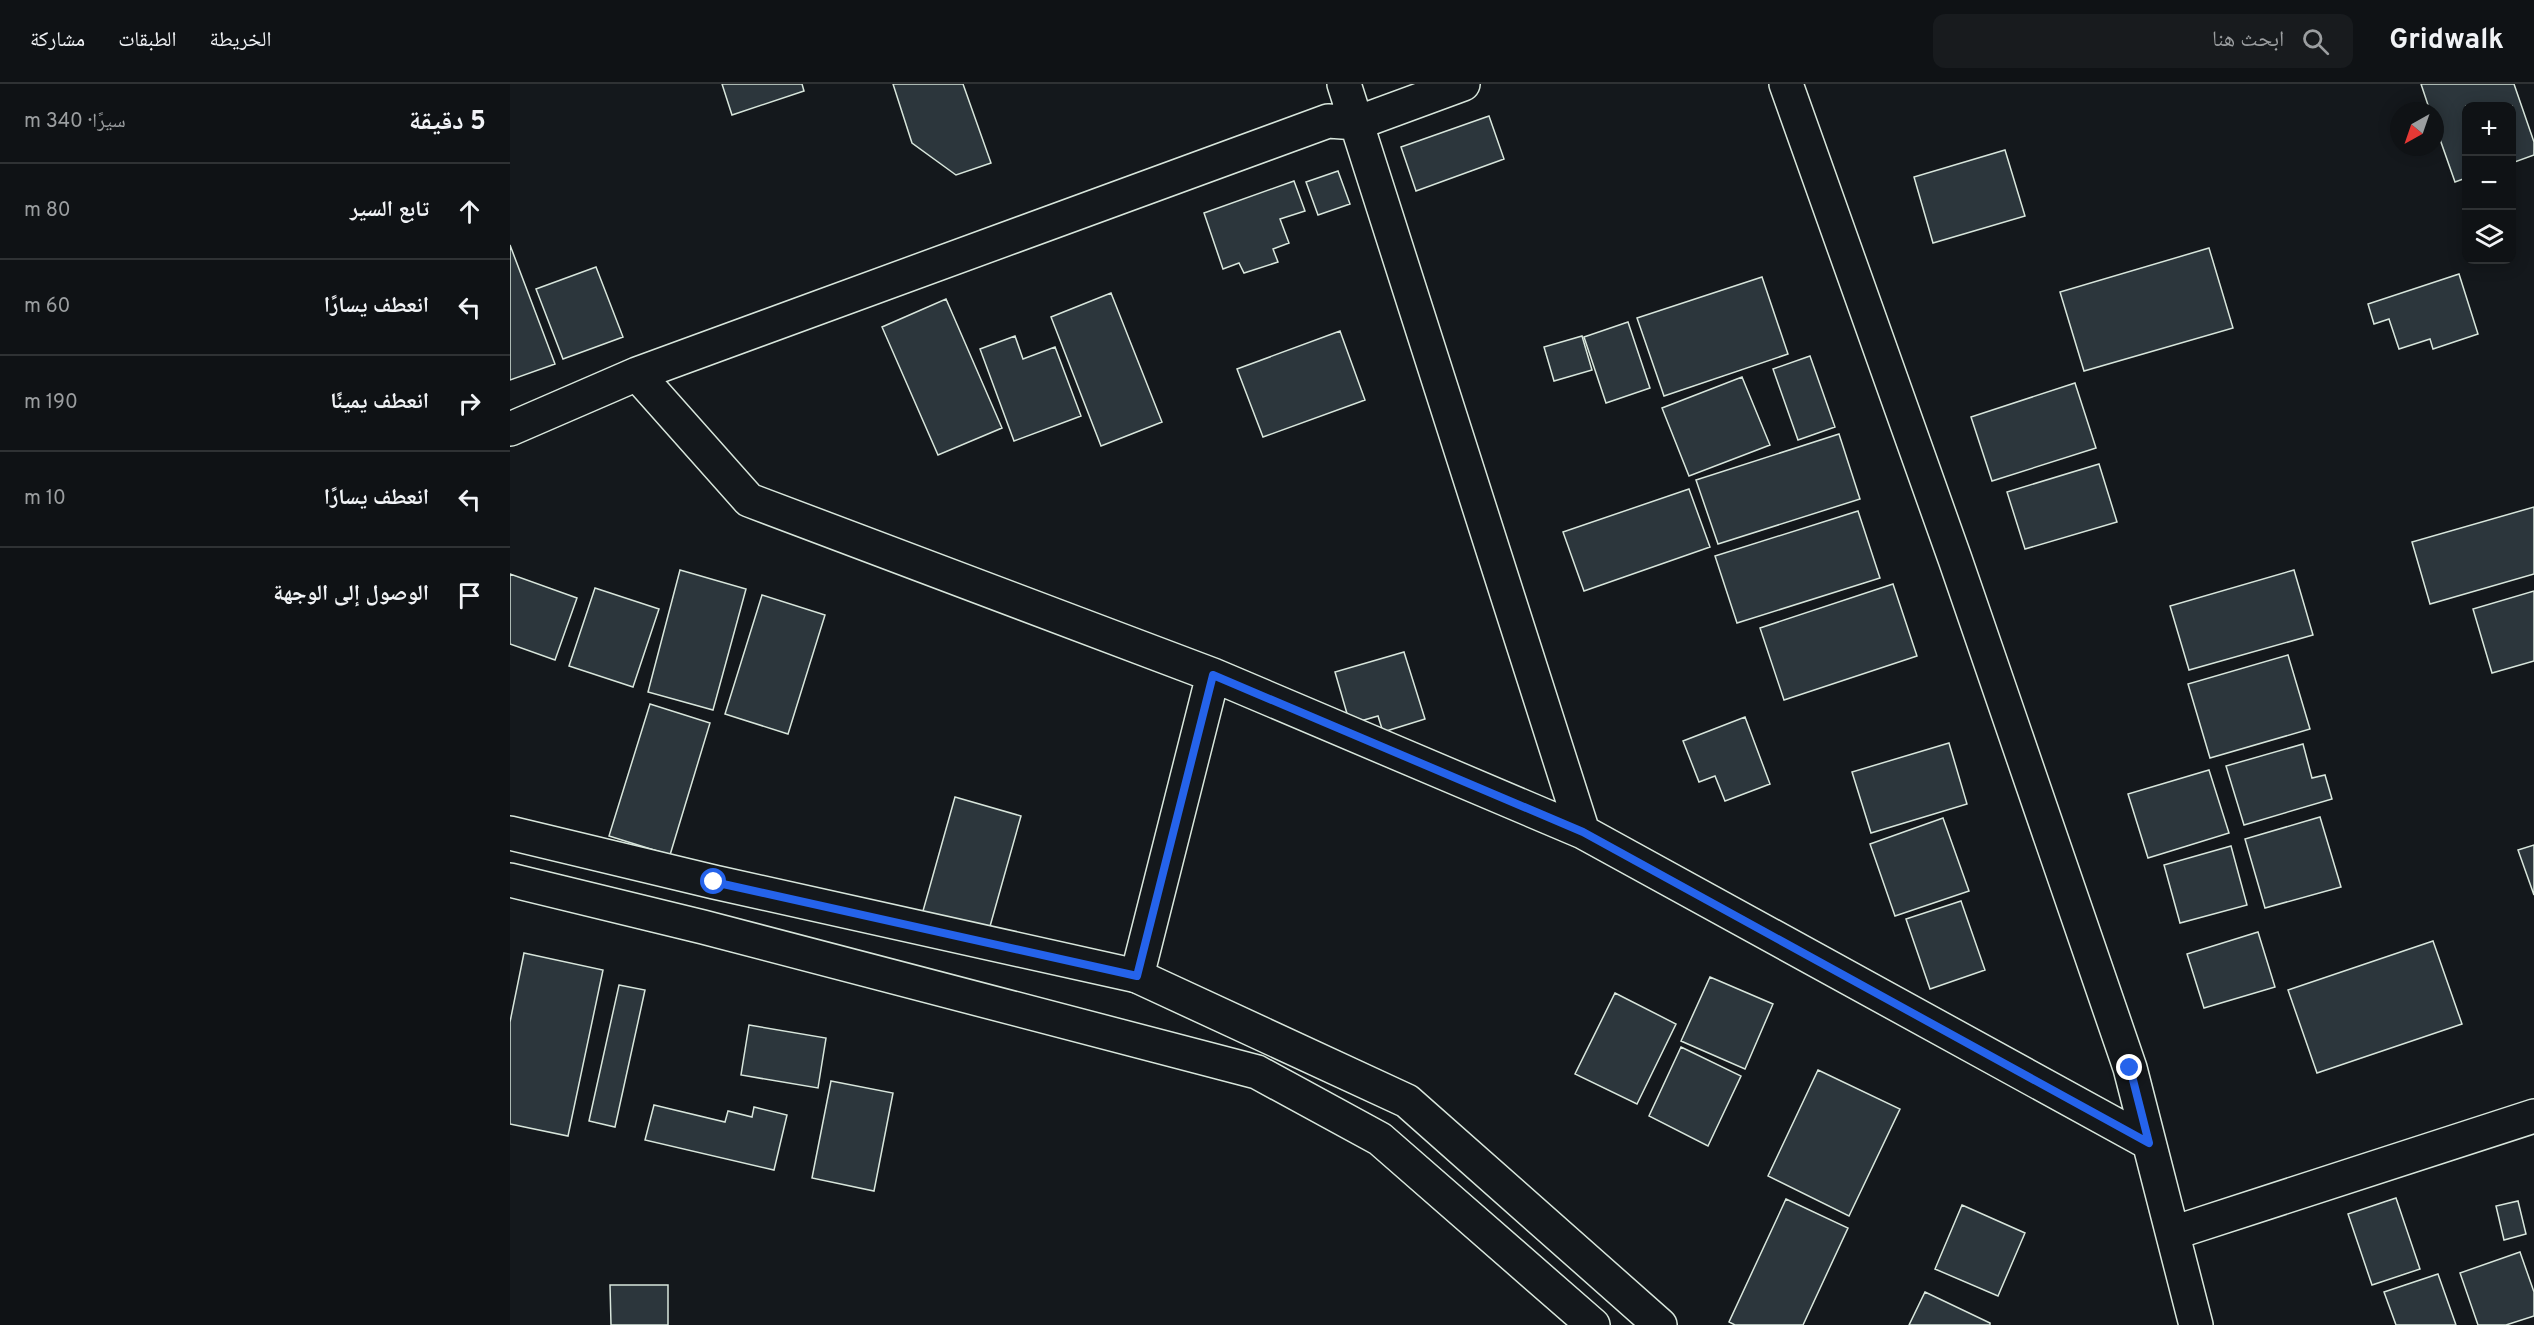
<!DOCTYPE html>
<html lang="ar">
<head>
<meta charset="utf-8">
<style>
	body { margin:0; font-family:Overpass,"Noto Naskh Arabic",sans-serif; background:#181b1e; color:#f1f3f6; direction:rtl }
	.controls { position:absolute; right:18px; top:18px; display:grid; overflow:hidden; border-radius:12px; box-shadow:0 3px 15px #0003 }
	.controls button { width:54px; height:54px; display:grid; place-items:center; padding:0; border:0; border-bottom:2px solid #2f3234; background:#0f1215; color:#f1f3f6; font:30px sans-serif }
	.compass { position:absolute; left:1880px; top:18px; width:54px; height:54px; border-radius:50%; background:#0f1215; box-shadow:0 3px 15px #0003; rotate:220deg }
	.stop { position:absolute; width:18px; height:18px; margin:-14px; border:4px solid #2563eb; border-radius:50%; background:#fff }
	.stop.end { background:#2563eb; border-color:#fff; box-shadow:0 2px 6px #0008 }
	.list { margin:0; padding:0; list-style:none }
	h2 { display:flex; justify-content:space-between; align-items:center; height:78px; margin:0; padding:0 24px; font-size:26px }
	h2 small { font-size:20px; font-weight:400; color:#9b9ea0 }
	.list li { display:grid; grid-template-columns:39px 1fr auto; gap:18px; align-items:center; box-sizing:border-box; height:96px; padding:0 24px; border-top:2px solid #2f3234 }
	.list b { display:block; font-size:22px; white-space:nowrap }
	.list em { font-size:20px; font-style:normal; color:#9b9ea0 }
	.icon { flex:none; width:33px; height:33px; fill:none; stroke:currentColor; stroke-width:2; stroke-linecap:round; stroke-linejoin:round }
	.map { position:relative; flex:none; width:2024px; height:1241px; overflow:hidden; direction:ltr }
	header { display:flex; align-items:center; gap:36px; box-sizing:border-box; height:84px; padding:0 30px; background:#0f1215; border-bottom:2px solid #2f3234 }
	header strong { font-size:28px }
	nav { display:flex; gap:33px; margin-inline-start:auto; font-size:21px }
	.search { width:420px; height:54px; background:#181b1e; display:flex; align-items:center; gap:15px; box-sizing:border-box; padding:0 21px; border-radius:12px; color:#9b9ea0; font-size:22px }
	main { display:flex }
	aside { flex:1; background:#0f1215 }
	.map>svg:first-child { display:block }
</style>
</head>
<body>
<header>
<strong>Gridwalk</strong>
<div class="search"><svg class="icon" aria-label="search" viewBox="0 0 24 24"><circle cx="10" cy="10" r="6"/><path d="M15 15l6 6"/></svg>ابحث هنا</div>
<nav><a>الخريطة</a><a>الطبقات</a><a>مشاركة</a></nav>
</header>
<main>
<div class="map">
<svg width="2024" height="1241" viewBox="0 0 2024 1241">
	<rect width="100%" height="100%" fill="#14181c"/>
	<!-- building -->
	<path fill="#2c363c" stroke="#d8e6dc" stroke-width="1.5" d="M212 0H292L294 7 222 31Z
		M383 0H453L481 79 446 91 402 59Z
		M1911 0H2004L2024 58V71L2002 79V22H1956V94L1945 98 1925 41V27H1920Z
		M979 32 994 75 906 107 891 63Z
		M1495 66 1515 132 1423 159 1404 93Z
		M828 87 840 120 808 131 796 98Z
		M784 97 795 127 770 135 779 159 763 165 768 178 734 189 729 179 713 185 694 129Z
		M0 161 45 280 0 296Z
		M1699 164 1723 244 1574 287 1550 208Z
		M86 183 113 253 53 275 26 205Z
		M1949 190 1968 250 1923 265 1920 255 1889 265 1879 235 1864 240 1858 220Z
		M1252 193 1278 270 1154 312 1127 234Z
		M601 209 652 338 591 362 541 233Z
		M436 215 492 344 428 371 372 243Z
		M1118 238 1140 304 1096 319 1074 253Z
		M830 247 855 316 753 353 727 285Z
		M505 252 513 275 545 263 571 332 504 357 470 265Z
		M1072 252 1082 286 1044 297 1034 263Z
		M1300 272 1325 343 1288 356 1263 285Z
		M1232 293 1260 361 1179 392 1152 324Z
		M1565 299 1586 364 1482 397 1461 333Z
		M1329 350 1350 415 1208 460 1186 396Z
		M1589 380 1607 438 1515 465 1497 408Z
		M1179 405 1200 463 1074 507 1053 448Z
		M2024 423V490L1920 520 1902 458Z
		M1348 427 1370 494 1227 539 1205 472Z
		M170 486 236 505 203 626 138 608Z
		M1784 486 1803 551 1679 586 1660 522Z
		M0 490 67 514 45 576 0 560Z
		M1383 500 1407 572 1274 616 1250 544Z
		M85 504 149 525 123 603 59 582Z
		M2024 507V577L1982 589 1963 525Z
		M252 511 315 531 278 650 215 630Z
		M894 568 915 635 873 648 868 632 840 640 825 588Z
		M1778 571 1800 645 1700 674 1678 600Z
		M140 620 200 639 160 771 99 752Z
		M1235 633 1260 700 1215 717 1205 692 1189 698 1173 657Z
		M1439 659 1457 720 1361 749 1342 688Z
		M1793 660 1802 694 1815 691 1822 715 1734 741 1716 682Z
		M1699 686 1719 749 1638 774 1618 710Z
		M445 713 511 732 477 853 411 834Z
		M1810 733 1831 803 1755 824 1735 755Z
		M1433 734 1459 807 1385 832 1360 760Z
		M2024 761V811L2008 766Z
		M1721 762 1737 821 1670 839 1654 781Z
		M1451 817 1475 886 1420 905 1396 835Z
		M1748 848 1765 903 1694 924 1677 870Z
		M1923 857 1952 940 1807 989 1778 906Z
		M14 869 93 886 58 1052 0 1040V938Z
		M1200 893 1263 920 1235 985 1171 957Z
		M109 901 135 906 105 1043 79 1037Z
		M1105 909 1166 940 1127 1020 1065 990Z
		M239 941 316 954 308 1004 231 991Z
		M1171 963 1231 992 1198 1062 1139 1032Z
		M1308 986 1390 1025 1339 1132 1258 1092Z
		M321 997 383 1009 364 1107 302 1094Z
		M144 1021 215 1038 218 1027 242 1033 244 1023 277 1031 264 1086 135 1056Z
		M1886 1114 1910 1185 1862 1201 1838 1130Z
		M1276 1115 1338 1144 1293 1241H1225L1219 1238Z
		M2008 1117 2016 1150 1994 1156 1986 1122Z
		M1452 1121 1515 1149 1488 1212 1425 1185Z
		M2010 1168 2024 1208V1232L1996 1241H1968L1950 1189Z
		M1928 1190 1946 1241H1886L1874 1208Z
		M100 1201H158V1241H101Z
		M1415 1208 1480 1239V1241H1399Z"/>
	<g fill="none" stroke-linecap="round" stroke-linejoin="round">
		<defs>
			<path id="minor" d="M834 0 1073 748
				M1276 0 1445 475 1620 984 1686 1241
				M127 290 239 416 703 591 1073 748 1639 1059
				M0 345 127 290 818 37 847 39 953 0
				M627 892 703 591
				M1663 1149 2024 1032"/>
			<path id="tertiary" d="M0 749 204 798 627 892 897 1017 1150 1241
				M0 796 193 843 747 988 870 1055 1083 1241"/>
		</defs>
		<!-- minor casing -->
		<use href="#minor" stroke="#d8e6dc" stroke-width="36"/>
		<!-- tertiary casing -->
		<use href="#tertiary" stroke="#d8e6dc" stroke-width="36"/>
		<!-- minor -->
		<use href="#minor" stroke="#14181c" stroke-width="33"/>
		<!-- tertiary -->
		<use href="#tertiary" stroke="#14181c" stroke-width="33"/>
	</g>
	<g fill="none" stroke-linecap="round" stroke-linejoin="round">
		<!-- route -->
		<path stroke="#2563eb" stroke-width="8" d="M204 798 627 892 703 591 1073 748 1639 1059 1620 984"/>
	</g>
</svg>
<div class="controls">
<button>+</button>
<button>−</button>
<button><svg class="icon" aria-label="layers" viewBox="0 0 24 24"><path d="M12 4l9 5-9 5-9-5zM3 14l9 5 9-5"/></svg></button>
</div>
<svg class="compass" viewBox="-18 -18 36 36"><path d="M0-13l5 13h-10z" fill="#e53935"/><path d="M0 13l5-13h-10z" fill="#9b9ea0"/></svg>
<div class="stop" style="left:204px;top:798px"></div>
<div class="stop end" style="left:1620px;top:984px"></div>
</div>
<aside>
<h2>5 دقيقة<small>سيرًا · 340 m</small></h2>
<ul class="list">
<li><svg class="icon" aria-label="ahead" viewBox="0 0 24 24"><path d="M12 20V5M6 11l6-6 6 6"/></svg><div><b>تابع السير</b></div><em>80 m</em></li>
<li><svg class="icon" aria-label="left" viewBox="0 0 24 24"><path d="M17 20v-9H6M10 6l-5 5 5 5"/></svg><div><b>انعطف يسارًا</b></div><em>60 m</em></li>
<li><svg class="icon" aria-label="right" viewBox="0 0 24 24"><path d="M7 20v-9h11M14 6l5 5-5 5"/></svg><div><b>انعطف يمينًا</b></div><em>190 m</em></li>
<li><svg class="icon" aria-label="left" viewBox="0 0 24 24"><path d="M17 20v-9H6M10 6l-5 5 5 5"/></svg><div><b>انعطف يسارًا</b></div><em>10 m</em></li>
<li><svg class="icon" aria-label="arrive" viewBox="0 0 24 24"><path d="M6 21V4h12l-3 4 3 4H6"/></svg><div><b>الوصول إلى الوجهة</b></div></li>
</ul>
</aside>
</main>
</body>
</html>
